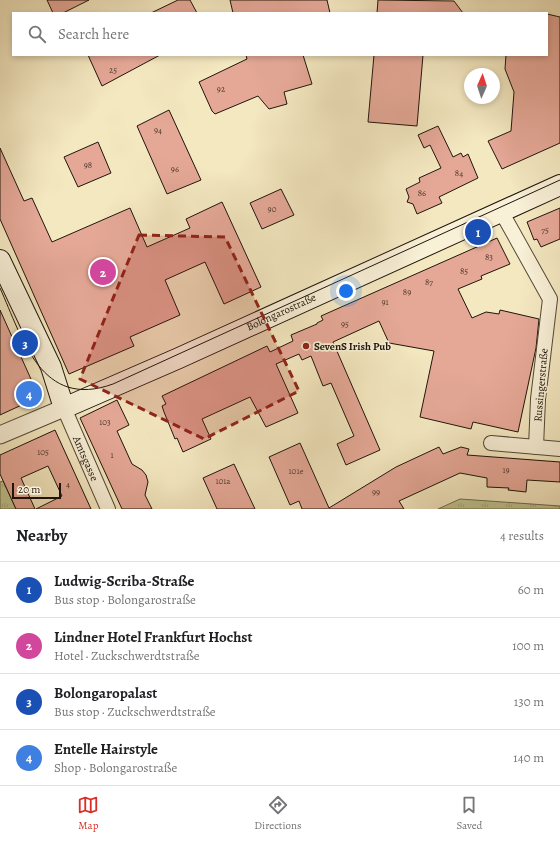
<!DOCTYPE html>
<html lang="en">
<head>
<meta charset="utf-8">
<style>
	body { margin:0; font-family:Alegreya,serif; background:#f2f2f2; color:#202124 }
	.compass { position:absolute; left:464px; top:68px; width:36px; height:36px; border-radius:50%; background:#fff; box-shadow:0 2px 6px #0003; rotate:3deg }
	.scale { position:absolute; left:12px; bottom:10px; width:49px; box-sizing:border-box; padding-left:4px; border:2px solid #1f150b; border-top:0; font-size:11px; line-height:14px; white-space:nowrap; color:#1f150b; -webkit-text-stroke:3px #f8f0d7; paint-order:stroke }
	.you { position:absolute; left:346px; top:291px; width:14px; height:14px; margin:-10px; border:3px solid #fff; border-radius:50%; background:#1a73e8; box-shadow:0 0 0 6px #1a73e833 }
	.badge { display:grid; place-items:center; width:26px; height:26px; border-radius:50%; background:#d93025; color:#fff; font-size:13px; font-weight:700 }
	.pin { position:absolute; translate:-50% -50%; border:2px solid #fff; box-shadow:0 1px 4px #0006 }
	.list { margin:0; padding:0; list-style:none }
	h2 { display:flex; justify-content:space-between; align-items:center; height:52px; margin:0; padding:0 16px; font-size:17px }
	h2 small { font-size:13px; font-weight:400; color:#757577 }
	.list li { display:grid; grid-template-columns:26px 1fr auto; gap:12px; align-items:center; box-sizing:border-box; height:56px; padding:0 16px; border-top:1px solid #e0e0e0 }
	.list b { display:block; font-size:15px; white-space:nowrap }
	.list p { margin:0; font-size:13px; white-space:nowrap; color:#757577 }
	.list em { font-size:13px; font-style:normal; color:#757577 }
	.icon { flex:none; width:22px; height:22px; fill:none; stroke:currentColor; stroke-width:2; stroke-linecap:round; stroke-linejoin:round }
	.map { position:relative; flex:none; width:560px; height:509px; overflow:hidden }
	.search { position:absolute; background:#fff; box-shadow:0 2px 6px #0003; left:12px; right:12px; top:12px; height:44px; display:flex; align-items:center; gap:10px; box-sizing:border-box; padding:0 14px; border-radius:0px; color:#757577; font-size:15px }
	.sheet { height:276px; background:#fff }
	nav { display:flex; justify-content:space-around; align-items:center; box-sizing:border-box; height:56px; border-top:1px solid #e0e0e0; background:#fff; font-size:11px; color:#757577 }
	nav a { display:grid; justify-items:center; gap:2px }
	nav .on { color:#d93025 }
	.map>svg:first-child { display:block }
</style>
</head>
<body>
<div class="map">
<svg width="560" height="509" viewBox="0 0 560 509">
	<defs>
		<pattern id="park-tufts" width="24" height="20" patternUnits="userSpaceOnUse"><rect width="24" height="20" fill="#bfc590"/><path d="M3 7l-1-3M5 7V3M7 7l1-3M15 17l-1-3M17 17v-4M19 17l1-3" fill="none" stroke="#a4a87b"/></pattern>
	</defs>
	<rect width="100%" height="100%" fill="#f4e8c1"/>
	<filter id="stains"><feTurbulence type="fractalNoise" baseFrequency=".005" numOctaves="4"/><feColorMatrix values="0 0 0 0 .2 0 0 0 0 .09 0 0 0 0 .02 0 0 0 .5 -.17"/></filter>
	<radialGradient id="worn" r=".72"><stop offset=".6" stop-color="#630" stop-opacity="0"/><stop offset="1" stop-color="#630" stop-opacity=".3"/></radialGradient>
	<!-- park -->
	<path fill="url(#park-tufts)" stroke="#6f6d4e" d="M3 481 16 509H0V482Z
		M460 499 560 506V509H438Z"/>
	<!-- building -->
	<path fill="#e5a897" stroke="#1f150b" d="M47 0H89L63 13H53Z
		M178 0H190L197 13H151Z
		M230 0H327L330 13H233Z
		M378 0 454 1 463 13H377Z
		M547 14 560 17V143L502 169 488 141 511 131 514 92 505 69 506 55H547Z
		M88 55H160L102 86Z
		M246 55H303L312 84 284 92 287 104 269 109 258 96 215 114 212 111 199 82 247 59Z
		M374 55H423L417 126 368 122Z
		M169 110 201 180 167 194 137 126Z
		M438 126 453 157 461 153 463 157 468 154 478 178 439 197 442 203 417 214 413 204 407 202 409 197 406 189 420 182 419 178 441 168 430 145 424 148 418 135Z
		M98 142 111 173 78 187 64 157Z
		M0 148 24 201 32 198 52 242 130 208 147 247 190 228 186 219 222 202 261 287 224 304 205 262 165 280 180 315 130 337 134 346 69 374 0 219Z
		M281 189 294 215 262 229 250 203Z
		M560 208V239L541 247 537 239 534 240 527 222Z
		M497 238 510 264 481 276 482 279 458 289 472 318 486 312 499 314 500 310 539 319 536 348 518 432 473 422 471 429 420 417 434 351 389 343 379 321 333 342 380 450 346 465 337 444 354 436 331 383 323 386 311 356 302 360 299 354 276 364 298 413 266 427 250 397 202 419 211 439 183 452 177 438 175 439 164 412 162 406 166 404 162 396 267 346 270 352 293 341 291 335 317 324V323L323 320 321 316Z
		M0 310 39 397 0 415Z
		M117 400 129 425 117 431 132 464 142 470 146 475 148 482 145 495 152 509H122L80 418Z
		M55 430 91 509H36L62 496 48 466 21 478 35 509H16L0 474V455Z
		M300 443 329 508 396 467 439 447 443 454 461 447 469 449 467 455 560 462V482L527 480 526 492 508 490 509 488 487 487V478L460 473 399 501 404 509H302L299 501 290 505 269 457Z
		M234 464 247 492 255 509H217L203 478Z"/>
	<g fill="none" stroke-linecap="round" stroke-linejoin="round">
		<defs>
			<g id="minor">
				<path d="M501 211 550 299 538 399 536 447"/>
				<path id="s1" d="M64 408 108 509"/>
				<path d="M491 443 560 449"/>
			</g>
			<path id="tertiary" d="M0 435 64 408"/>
			<g id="secondary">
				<path id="s2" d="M0 260 51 367 64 408 179 358 560 185"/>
			</g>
		</defs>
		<!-- minor casing -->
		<use href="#minor" stroke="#544a38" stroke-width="16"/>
		<!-- tertiary casing -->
		<use href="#tertiary" stroke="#544a38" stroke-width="19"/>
		<!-- secondary casing -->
		<use href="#secondary" stroke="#1f150b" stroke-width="22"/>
		<!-- minor -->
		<use href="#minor" stroke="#f8f0d7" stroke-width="14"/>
		<!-- tertiary -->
		<use href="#tertiary" stroke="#f8f0d7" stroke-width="17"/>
		<!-- secondary -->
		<use href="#secondary" stroke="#f8f0d7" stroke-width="20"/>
		<!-- tram -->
		<path stroke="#1f150b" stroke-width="1" d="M0 288C23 339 41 410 113 384L560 180"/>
	</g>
	<!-- marked area -->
	<path fill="#8f2418" fill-opacity="0.2" stroke="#8f2418" stroke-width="3" stroke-dasharray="8 5" stroke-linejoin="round" d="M139 235 225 237 299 391 204 439 80 379Z"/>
	<!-- markers -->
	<circle fill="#8f2418" stroke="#f8f0d7" stroke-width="1.5" cx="306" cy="346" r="4"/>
	<g text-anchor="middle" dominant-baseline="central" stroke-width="3.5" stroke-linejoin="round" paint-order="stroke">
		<!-- number labels -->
		<g font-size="9" fill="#503a2e">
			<text x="113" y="70">25</text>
			<text x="221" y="89">92</text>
			<text x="158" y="130">94</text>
			<text x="88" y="165">98</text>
			<text x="175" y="169">96</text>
			<text x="459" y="173">84</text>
			<text x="422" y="193">86</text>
			<text x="272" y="209">90</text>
			<text x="545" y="230">75</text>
			<text x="489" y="257">83</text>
			<text x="464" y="271">85</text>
			<text x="429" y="282">87</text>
			<text x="407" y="292">89</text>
			<text x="385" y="302">91</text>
			<text x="345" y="324">95</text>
			<text x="105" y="422">103</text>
			<text x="43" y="452">105</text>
			<text x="112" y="455">1</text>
			<text x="506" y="470">19</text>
			<text x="296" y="471">101e</text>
			<text x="223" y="481">101a</text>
			<text x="68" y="484">4</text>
			<text x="376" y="492">99</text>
		</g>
		<!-- street labels -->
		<g font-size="11" fill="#1f150b" stroke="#f8f0d7">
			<text stroke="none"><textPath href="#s2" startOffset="399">Bolongarostraße</textPath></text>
			<text transform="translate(541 385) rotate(-85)">Russingerstraße</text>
			<text stroke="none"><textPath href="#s1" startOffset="55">Amtsgasse</textPath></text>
		</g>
		<!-- poi labels -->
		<g font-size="11" font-weight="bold" fill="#1f150b" stroke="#f8f0d7" text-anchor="start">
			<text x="314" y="346">SevenS Irish Pub</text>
		</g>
	</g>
	<rect width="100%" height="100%" filter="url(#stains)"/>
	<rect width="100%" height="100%" fill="url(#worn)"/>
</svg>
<svg class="compass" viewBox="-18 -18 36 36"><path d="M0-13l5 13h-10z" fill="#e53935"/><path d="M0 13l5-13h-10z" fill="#757577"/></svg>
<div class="scale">20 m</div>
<div class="you"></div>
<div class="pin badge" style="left:478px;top:232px;background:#1a4fb4">1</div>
<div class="pin badge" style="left:103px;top:272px;background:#d1479c">2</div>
<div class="pin badge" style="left:25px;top:343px;background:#1a4fb4">3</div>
<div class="pin badge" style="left:29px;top:394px;background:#3f7fe0">4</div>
<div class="search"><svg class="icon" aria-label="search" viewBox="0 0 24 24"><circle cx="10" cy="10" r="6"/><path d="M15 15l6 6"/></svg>Search here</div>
</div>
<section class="sheet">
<h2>Nearby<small>4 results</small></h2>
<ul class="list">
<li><span class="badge" style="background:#1a4fb4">1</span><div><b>Ludwig-Scriba-Straße</b><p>Bus stop · Bolongarostraße</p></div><em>60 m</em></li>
<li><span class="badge" style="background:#d1479c">2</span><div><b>Lindner Hotel Frankfurt Hochst</b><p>Hotel · Zuckschwerdtstraße</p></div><em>100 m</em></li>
<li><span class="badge" style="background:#1a4fb4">3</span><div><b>Bolongaropalast</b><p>Bus stop · Zuckschwerdtstraße</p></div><em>130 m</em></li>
<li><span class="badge" style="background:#3f7fe0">4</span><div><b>Entelle Hairstyle</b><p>Shop · Bolongarostraße</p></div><em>140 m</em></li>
</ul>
</section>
<nav>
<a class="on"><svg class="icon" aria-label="map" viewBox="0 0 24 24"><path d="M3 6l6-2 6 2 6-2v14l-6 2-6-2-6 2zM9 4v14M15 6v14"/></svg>Map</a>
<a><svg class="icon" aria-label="directions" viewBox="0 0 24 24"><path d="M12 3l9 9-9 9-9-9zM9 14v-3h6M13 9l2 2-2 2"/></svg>Directions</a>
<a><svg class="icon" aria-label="saved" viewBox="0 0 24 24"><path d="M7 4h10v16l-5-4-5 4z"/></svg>Saved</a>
</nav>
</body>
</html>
